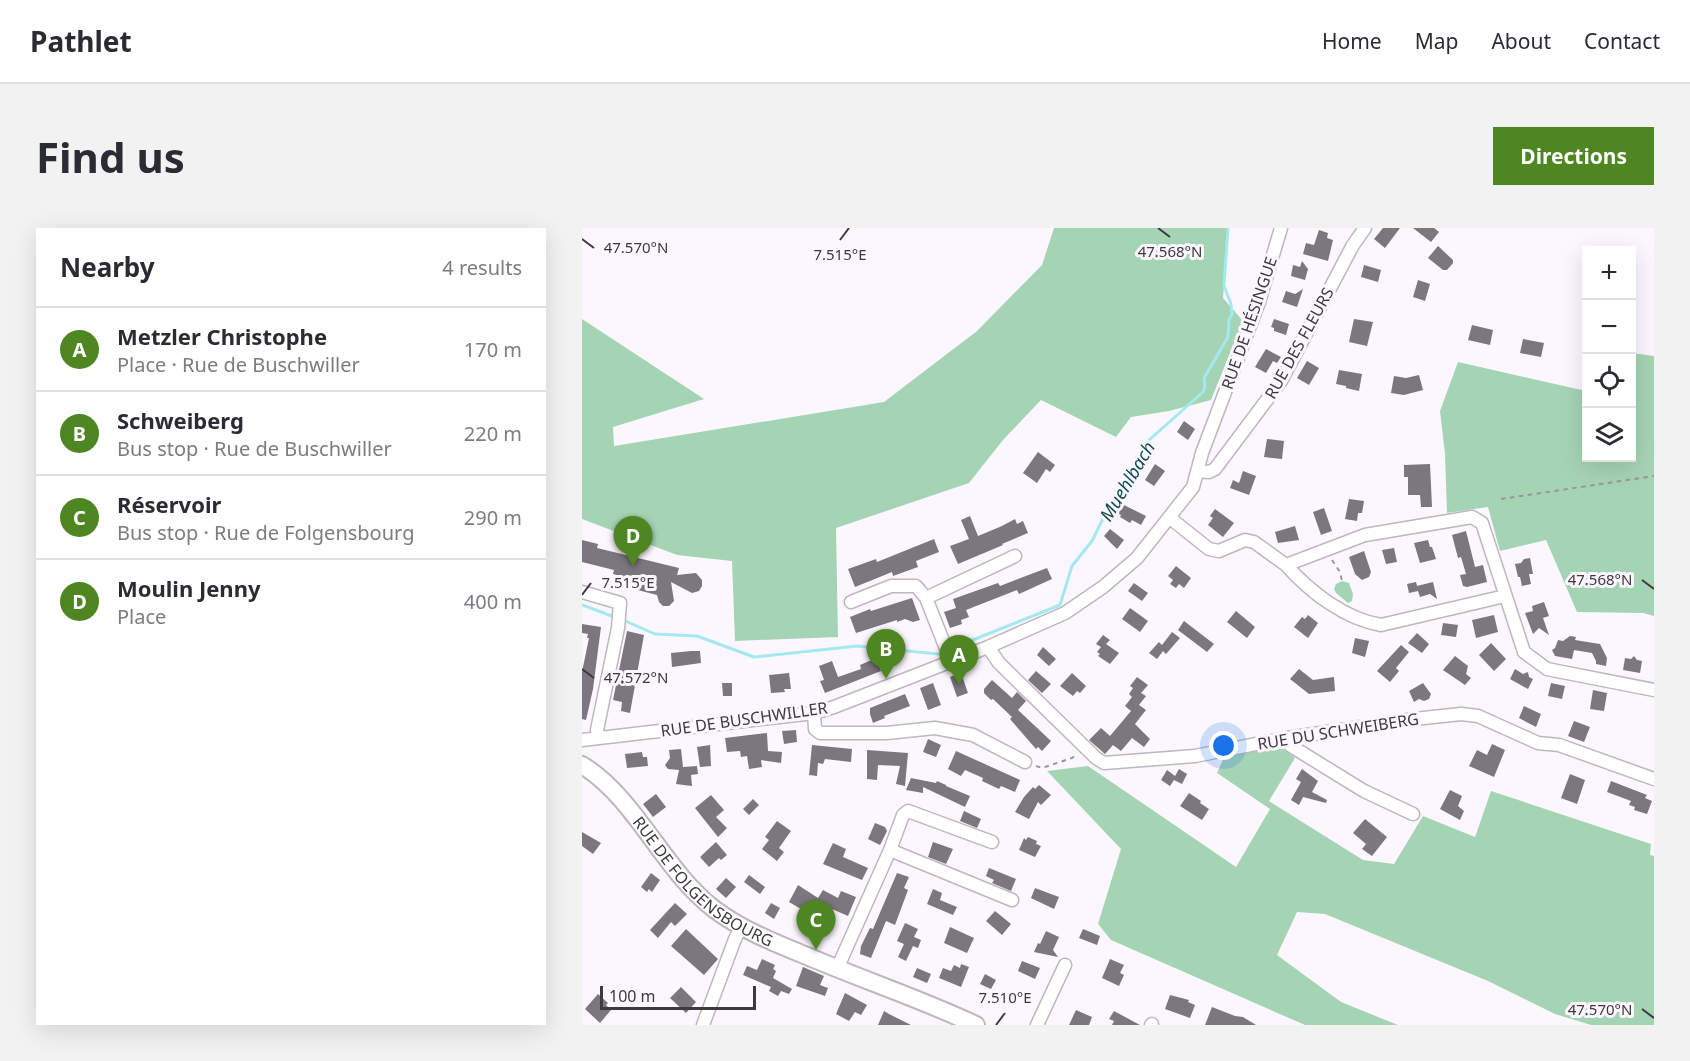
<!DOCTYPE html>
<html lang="en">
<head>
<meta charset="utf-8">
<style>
	body { margin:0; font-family:"Noto Sans",sans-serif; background:#f2f2f3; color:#2b2b33 }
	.controls { position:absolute; right:18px; top:18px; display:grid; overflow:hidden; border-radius:0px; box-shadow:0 6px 24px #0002 }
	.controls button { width:54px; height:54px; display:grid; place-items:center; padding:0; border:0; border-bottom:2px solid #e1e1e2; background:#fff; color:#2b2b33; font:30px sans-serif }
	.scale { position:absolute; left:18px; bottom:15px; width:156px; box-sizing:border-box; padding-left:6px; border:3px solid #3d3a3d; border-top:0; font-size:16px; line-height:21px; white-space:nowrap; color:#3d3a3d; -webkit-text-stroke:4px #fcf7fe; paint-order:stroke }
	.you { position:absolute; left:642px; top:518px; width:21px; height:21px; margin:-15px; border:4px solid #fff; border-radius:50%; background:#1a73e8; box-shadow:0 0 0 9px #1a73e833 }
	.badge { display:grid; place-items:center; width:39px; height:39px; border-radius:50%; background:#4e8621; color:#fff; font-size:20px; font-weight:700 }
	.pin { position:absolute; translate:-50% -50px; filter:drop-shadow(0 2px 3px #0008) }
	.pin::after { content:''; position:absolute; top:32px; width:21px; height:18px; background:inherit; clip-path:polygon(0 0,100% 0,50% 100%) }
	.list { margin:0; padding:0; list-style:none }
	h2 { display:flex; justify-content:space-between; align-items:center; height:78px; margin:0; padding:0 24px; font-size:26px }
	h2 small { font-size:20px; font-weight:400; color:#7c7c81 }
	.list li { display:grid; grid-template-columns:39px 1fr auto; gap:18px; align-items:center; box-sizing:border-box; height:84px; padding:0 24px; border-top:2px solid #e1e1e2 }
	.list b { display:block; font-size:22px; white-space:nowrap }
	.list p { margin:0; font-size:20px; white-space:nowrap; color:#7c7c81 }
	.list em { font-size:20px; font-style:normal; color:#7c7c81 }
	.icon { flex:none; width:33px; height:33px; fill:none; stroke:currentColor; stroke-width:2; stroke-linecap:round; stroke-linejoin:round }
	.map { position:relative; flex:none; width:1072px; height:797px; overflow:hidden; border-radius:0px }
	header { display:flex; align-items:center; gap:36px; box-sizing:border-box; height:84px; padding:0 30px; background:#fff; border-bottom:2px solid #e1e1e2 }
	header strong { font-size:28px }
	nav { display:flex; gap:33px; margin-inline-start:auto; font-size:21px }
	.intro { display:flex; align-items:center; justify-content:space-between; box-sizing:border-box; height:144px; padding:0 36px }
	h1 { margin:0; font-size:42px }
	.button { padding:15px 27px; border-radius:0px; background:#4e8621; color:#fff; font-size:21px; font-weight:700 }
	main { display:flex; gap:36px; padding:0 36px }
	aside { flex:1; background:#fff; border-radius:0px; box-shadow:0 6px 24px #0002 }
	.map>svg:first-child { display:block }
</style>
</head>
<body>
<header>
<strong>Pathlet</strong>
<nav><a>Home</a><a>Map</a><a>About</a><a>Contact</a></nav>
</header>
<div class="intro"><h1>Find us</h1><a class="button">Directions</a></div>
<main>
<aside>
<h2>Nearby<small>4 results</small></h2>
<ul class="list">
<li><span class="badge">A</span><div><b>Metzler Christophe</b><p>Place · Rue de Buschwiller</p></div><em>170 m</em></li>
<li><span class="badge">B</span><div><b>Schweiberg</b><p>Bus stop · Rue de Buschwiller</p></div><em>220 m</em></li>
<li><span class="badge">C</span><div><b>Réservoir</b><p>Bus stop · Rue de Folgensbourg</p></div><em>290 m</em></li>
<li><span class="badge">D</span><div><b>Moulin Jenny</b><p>Place</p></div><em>400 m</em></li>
</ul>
</aside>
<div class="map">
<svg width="1072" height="797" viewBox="0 0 1072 797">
	<rect width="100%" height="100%" fill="#fcf7fe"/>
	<!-- green -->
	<path fill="#a5d4b4" d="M472 0H647L641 70 661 93 629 172 587 183 549 189 534 209 459 172 421 212 387 255 254 300 256 409 153 413 150 333 95 327 0 291V91L122 171 31 199 32 218 302 174 395 103 460 37Z
		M1050 125 1072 128V388L1061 385 995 384 964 312 918 323 906 279 865 285 863 226 858 183 876 134 1004 163 1005 230H1050Z
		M760 353 767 355 771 366 770 373 766 375 754 365 752 361 754 356Z
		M692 514 713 530 687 573 781 632 812 636 841 588 893 609 909 563 1069 616 1068 627 1072 628V797H1009L973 786 906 753 743 686 715 684 695 727 759 774 816 797H723L529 712 516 696 539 621 465 543 506 538 654 639 688 581 635 545 644 525Z"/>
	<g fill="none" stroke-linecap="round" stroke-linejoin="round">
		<!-- stream -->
		<path stroke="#a4e9f1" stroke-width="3" d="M0 377 30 388
			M41 392 73 406 115 408 172 429 275 418 357 426
			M373 419 478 377 490 338 510 313 534 264 566 213 621 164 623 158 622 150 646 109 647 92 650 86 649 76 642 58 646 0"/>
	</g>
	<!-- building -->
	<path fill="#7c777e" d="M801 0H818L803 20 792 11Z
		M831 0H852L857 4 849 14Z
		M737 2 746 5 745 10 751 12 746 33 721 26 724 15 732 17Z
		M856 18 871 32V35L865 42H861L846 30Z
		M720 33 726 41 723 52 709 48 711 37 718 39Z
		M782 37 799 42 796 54 779 49Z
		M836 52 848 56 843 73 831 69Z
		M721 61 715 79 700 74 704 63 713 66Z
		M692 91 707 96 704 107 692 103V100L689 99Z
		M772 91 791 94 785 118 767 114Z
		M890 97 911 102 908 117 886 112Z
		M941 111 962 115 959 129 938 125Z
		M684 121 699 129 695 135 691 133 684 145 673 139Z
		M725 133 737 140 727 157 715 150Z
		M757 142 780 146 777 163 764 160V158L754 156Z
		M837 147 841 162 822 167 809 165 812 148 824 150Z
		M602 193 613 201 606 212 595 204Z
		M685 211 702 213 700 231 682 229Z
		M456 224 473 237 468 244 464 241 455 255 441 245Z
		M573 236 583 243 572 258 563 252Z
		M848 236 850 279H839L838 267H826V249H822V237Z
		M661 243 674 248 667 267 648 260 651 252 657 255Z
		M767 271 782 273 780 285H776L775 293 763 291Z
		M540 276 564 288 559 297 550 292 548 295 538 289 539 287 535 285Z
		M742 280 750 303 739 307 731 284Z
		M633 281 652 295 641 309 626 297 631 290 628 288Z
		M388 288 396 308 420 298 433 291 435 296 441 293 446 305 420 316 421 317 376 336 368 318 387 311 379 292Z
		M713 298 717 312 696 315 693 304Z
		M528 301 542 312 535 321 522 308Z
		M884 303 893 339 901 337 905 354 885 359 881 358 878 347 884 346 879 329 876 330 870 307Z
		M352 311 357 324 334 333 336 339 311 348 310 344 273 359 266 341 294 331 295 334Z
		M0 312 16 316 15 320 97 340 95 347 114 345 120 352V358L117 363 110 365 89 354 92 373 87 378H81L77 374 75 367 44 359 46 350 31 346 32 342 0 334Z
		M846 312 848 319H850L854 331 838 335 832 315Z
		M812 320 815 334 804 336 800 322Z
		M782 323 789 344 787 349 780 352 773 346 767 329Z
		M948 330 951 346H947L949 356 940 358 938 349H936L933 336 939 335 942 331Z
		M594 338 609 350 602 360 597 356 594 360 588 356 591 352 586 348Z
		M465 340 470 351 437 366 435 362 384 382 387 389 379 392 380 396 368 400 362 384 374 380 371 371 416 355 418 358Z
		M834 354 835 358 851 354 855 371 848 366 838 369 836 363 827 365 825 356Z
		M552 355 566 365 560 373 546 363Z
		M330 370 338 392 331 394 323 391 315 394V392L274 405 268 389 288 381 289 383Z
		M962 374 967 388 961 390 967 407 957 400 951 406 943 385 951 383 950 378Z
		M548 380 566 393 558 404 540 391Z
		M654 383 673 399 665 410 645 394Z
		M726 387 736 395 726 410 712 399 720 389 723 391Z
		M912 387 916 404 894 410 890 392Z
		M602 393 632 416 625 424 596 402Z
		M861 395 876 397 874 409 859 407Z
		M0 396 19 399 11 461 4 492 0 491V444L7 410H5L6 406 0 405Z
		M45 403 62 407 48 485 39 483 40 474 31 472Z
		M590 404 598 410 584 426 581 423 575 431 567 425 577 414 580 417Z
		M835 405 847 416 840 425 826 415Z
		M521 407 528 412 524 416 537 425 528 436 516 428 518 426 515 424 519 419 514 416Z
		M988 408 994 409 993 412 1018 416 1025 430 1024 438 1014 436V433L1010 425 992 422 990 431 973 428 970 422 973 420 976 412 981 413Z
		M773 410 787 413 783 429 770 425Z
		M909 415 924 431 912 443 897 427Z
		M819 417 827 424 814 440 817 443 808 454 795 443Z
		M461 419 474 431 467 438 455 427Z
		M109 423H118L119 435 90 439 89 425Z
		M873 428 886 438 884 446 889 450 883 457 861 442Z
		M1052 428 1055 432 1060 433 1058 445 1041 442 1043 430 1049 431Z
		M294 430 299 443 243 465 238 453 242 452 237 438 250 433 256 449 279 441 278 437Z
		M717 441 731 452 752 449 753 463 727 466 708 451Z
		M933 441 941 446 946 444 947 449 951 451 946 461 928 451Z
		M454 443 469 456 460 465 446 452Z
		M207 445 209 461H202L203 464 189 465 187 447Z
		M379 445 386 465 375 469 368 449Z
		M490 445 504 458 498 465 495 463 491 468 478 458Z
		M555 449 566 457 559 465 564 468 557 477 564 482 553 496 568 511 562 519 550 510 539 523 531 517 523 526 507 512 519 500 528 508 549 483 543 478 550 469 547 466 551 460 548 458Z
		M410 452 430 470 435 464 444 473 436 482 469 513 460 523 456 519 454 521 428 491 430 489 411 471 409 472 402 465V461Z
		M140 455H150V468H141Z
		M351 455 359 477 346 482 338 460Z
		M841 455 849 466 847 471 842 473 837 471 832 474 827 463Z
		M969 455 983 458 980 471 966 468Z
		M1011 462 1025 465 1022 483 1008 481Z
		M323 466 328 478 302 488 303 490 291 495 288 486V480Z
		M942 478 959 486 954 499 937 490Z
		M992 493 1008 499 1002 514 986 508Z
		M214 502 215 514 202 516 200 503Z
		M185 505 186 523 200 524 199 535 179 532 180 539 167 541 165 528 159 529 158 523 145 524 143 510Z
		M346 511 359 517 354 529 341 524Z
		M910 516 923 522 912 549 887 538 895 522 905 527Z
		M128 517 129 538 118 539 115 519Z
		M230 517 270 521 269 534 243 531 241 536 236 535 235 548 227 547Z
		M99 521 101 539 115 538 116 546 109 547 110 558 94 556 97 542 86 541 83 537 88 530 87 522Z
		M285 522 326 525 323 558 314 556 318 538 296 537 295 552 285 551Z
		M374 523 438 552 433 564 419 558 417 561 400 553 401 550 383 542 379 548 366 541Z
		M60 524 61 529H65L66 538 45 540 43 526Z
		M597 541 605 546 600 556 592 552 588 558 579 552 585 542 593 548Z
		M720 541 736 553 730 564 745 572 744 575 721 569 717 577 709 572 719 554 714 551Z
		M988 546 1003 552 995 576 979 570Z
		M329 550 354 555 355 553 364 557V558L388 568 383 579 341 559V565L324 562Z
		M1029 553 1065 567 1063 570 1070 573 1065 586 1052 582 1053 579 1047 577 1049 573 1025 564Z
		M457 557 469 567 459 577 456 574 447 591 433 584 442 569 451 559 453 561Z
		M868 562 880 568 876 578 882 583 878 592 858 581Z
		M607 565 619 573 618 575 627 581 620 592 598 578Z
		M74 566 84 579 71 589 61 576Z
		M129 567 142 582 134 589 145 600 136 609 113 580Z
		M171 571 177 577 167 587 161 581Z
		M382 583 399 591 395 600 378 593Z
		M783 591 805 609 790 628 780 621 784 616 771 605Z
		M195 593 209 603 197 620 202 624 195 633 180 621 187 612 183 609Z
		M293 595 303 599 305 603 298 617 286 611Z
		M0 604 19 615 11 626 0 618Z
		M446 609 455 613 454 616 459 618 453 629 437 622 442 610 444 612Z
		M134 614 145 627 139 632 137 630 127 639 118 629Z
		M351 614 371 621 364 636 346 629Z
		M251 615 264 621 261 629 286 640 280 652 241 636Z
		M407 640 434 651 429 663 410 655 412 652 404 648Z
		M69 645 78 652 70 664 67 661 65 664 59 659Z
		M315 645 327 649 322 660 326 662 313 697 304 693 289 730 278 726 279 718 288 700 291 701Z
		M167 647 183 659 178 666 162 654Z
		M144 650 154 659 144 670 134 661Z
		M216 657 236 670 241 662 256 670 259 663 274 669 266 688 243 678 230 703 218 696 224 684 207 674Z
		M453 660 477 669 472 681 449 670Z
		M351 661 360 665 358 672 375 679 371 687 345 676Z
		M93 675 105 686 93 698 89 694 76 710 68 702Z
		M189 675 198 680 192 691 183 685Z
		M413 683 429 696 420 707 404 693Z
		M323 695 336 701 332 709 339 712 336 720 331 718 324 733 316 729 322 716 315 713Z
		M368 699 392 710 385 725 362 715Z
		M104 701 136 731 122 747 89 718Z
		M501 701 518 708 515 717 497 710Z
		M464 703 477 709 471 722 476 729 452 724 456 715 458 716Z
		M180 731 193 737 191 741 194 743 191 750 210 761 207 766 199 763 196 768 187 763 189 759 161 747 165 738 175 742Z
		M528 731 542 737 538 745 542 747 537 758 520 750Z
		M440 733 458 740 453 751 436 743Z
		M379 736 387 739 379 759 357 750 361 740 369 743 372 737 378 740Z
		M221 739 242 748 238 757 246 760 243 768 214 758Z
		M335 740 349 746 345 755 331 749Z
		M403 746 414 752 409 761 398 756Z
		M99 759 114 774 104 785 88 770Z
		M263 765 285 777 279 787 273 784 267 793 254 786Z
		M16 766 26 775 24 777 29 782 18 795 3 781Z
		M588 767 607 772 606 774 613 777 608 790 583 781Z
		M630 779 653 788 661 789 674 797H623Z
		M494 782 510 789 507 797H487Z
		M302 783 307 786 329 797H296Z
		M532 783 558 797H530L532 793 527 791Z"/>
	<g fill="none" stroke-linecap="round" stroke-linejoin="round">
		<defs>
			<path id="minor" d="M616 243 627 244 633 241 699 153 771 17 783 0
				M588 290 627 321 637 323 663 312 672 314 704 337 783 307 890 289 900 295 942 424 965 441 1072 462
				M704 337C728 364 763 391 799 397L923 368
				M0 364 38 375 36 400 15 502 17 510
				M344 370 433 328
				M269 374 309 358H334L344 370 369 433
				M406 419 417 435 514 530 522 535 613 528 705 510 832 491 879 486 896 488 956 515 977 517 1072 551
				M232 485 233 501 238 505H305L353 500 391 507 443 534
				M705 510 709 518 782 563 831 586
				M0 512 232 485 252 479 406 419 483 385 521 359 555 330 611 259 620 225 677 74 699 0
				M308 622 321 587 326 583 410 614
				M255 741 308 622 430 672
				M121 797 153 711 159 699
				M455 797 483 737
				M569 797 570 796"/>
			<g id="major">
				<path id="s1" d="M0 537C54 570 81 642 132 681 160 702 193 715 225 728 281 752 339 771 394 797"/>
			</g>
		</defs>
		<!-- minor casing -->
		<use href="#minor" stroke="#bdb7be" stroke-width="15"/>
		<!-- major casing -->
		<use href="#major" stroke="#bdb7be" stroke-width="20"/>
		<!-- path -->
		<path stroke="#99959a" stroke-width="2" stroke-dasharray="4.5 4.5" stroke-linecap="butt" d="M919 271 1072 248
			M750 332 758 344 760 353
			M454 538 460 540 490 530 494 527"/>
		<!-- minor -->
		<use href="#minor" stroke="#fff" stroke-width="12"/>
		<!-- major -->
		<use href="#major" stroke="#fff" stroke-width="16"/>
	</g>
	<!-- ticks -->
	<path fill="none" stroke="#3d3a3d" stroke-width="2" d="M576 0 588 9M0 11 12 20M258 12 267 0M1060 352 1072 361M0 367 9 355M0 441 12 450M1060 781 1072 790M414 797 423 785"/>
	<g text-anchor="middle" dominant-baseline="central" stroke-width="6" stroke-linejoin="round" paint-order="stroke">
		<!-- street labels -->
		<g font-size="16" fill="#3d3a3d" stroke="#fcf7fe">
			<text transform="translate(667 95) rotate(-71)">RUE DE HÉSINGUE</text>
			<text transform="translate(717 115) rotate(-61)">RUE DES FLEURS</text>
			<text transform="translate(162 491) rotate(-8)">RUE DE BUSCHWILLER</text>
			<text transform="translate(756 503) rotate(-9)">RUE DU SCHWEIBERG</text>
			<text stroke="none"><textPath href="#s1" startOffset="170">RUE DE FOLGENSBOURG</textPath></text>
		</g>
		<!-- water labels -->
		<g font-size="18" font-style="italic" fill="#0e4c52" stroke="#fcf7fe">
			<text transform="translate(545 253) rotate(-59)">Muehlbach</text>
		</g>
	</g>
	<g font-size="15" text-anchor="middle" fill="#3d3a3d" stroke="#fcf7fe" stroke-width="6" stroke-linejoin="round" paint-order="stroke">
		<text x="54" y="25">47.570°N</text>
		<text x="588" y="29">47.568°N</text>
		<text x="258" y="32">7.515°E</text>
		<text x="1018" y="357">47.568°N</text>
		<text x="46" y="360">7.515°E</text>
		<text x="54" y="455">47.572°N</text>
		<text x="423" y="775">7.510°E</text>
		<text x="1018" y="787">47.570°N</text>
	</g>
</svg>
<div class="controls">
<button>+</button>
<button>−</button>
<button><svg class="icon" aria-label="locate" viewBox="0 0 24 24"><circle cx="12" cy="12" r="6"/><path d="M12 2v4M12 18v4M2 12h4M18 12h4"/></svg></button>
<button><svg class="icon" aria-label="layers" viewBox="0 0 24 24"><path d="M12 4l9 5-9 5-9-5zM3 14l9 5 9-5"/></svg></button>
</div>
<div class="scale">100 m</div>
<div class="you"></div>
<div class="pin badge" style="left:377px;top:457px">A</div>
<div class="pin badge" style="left:304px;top:451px">B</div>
<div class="pin badge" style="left:234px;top:722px">C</div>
<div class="pin badge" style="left:51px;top:338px">D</div>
</div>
</main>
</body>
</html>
